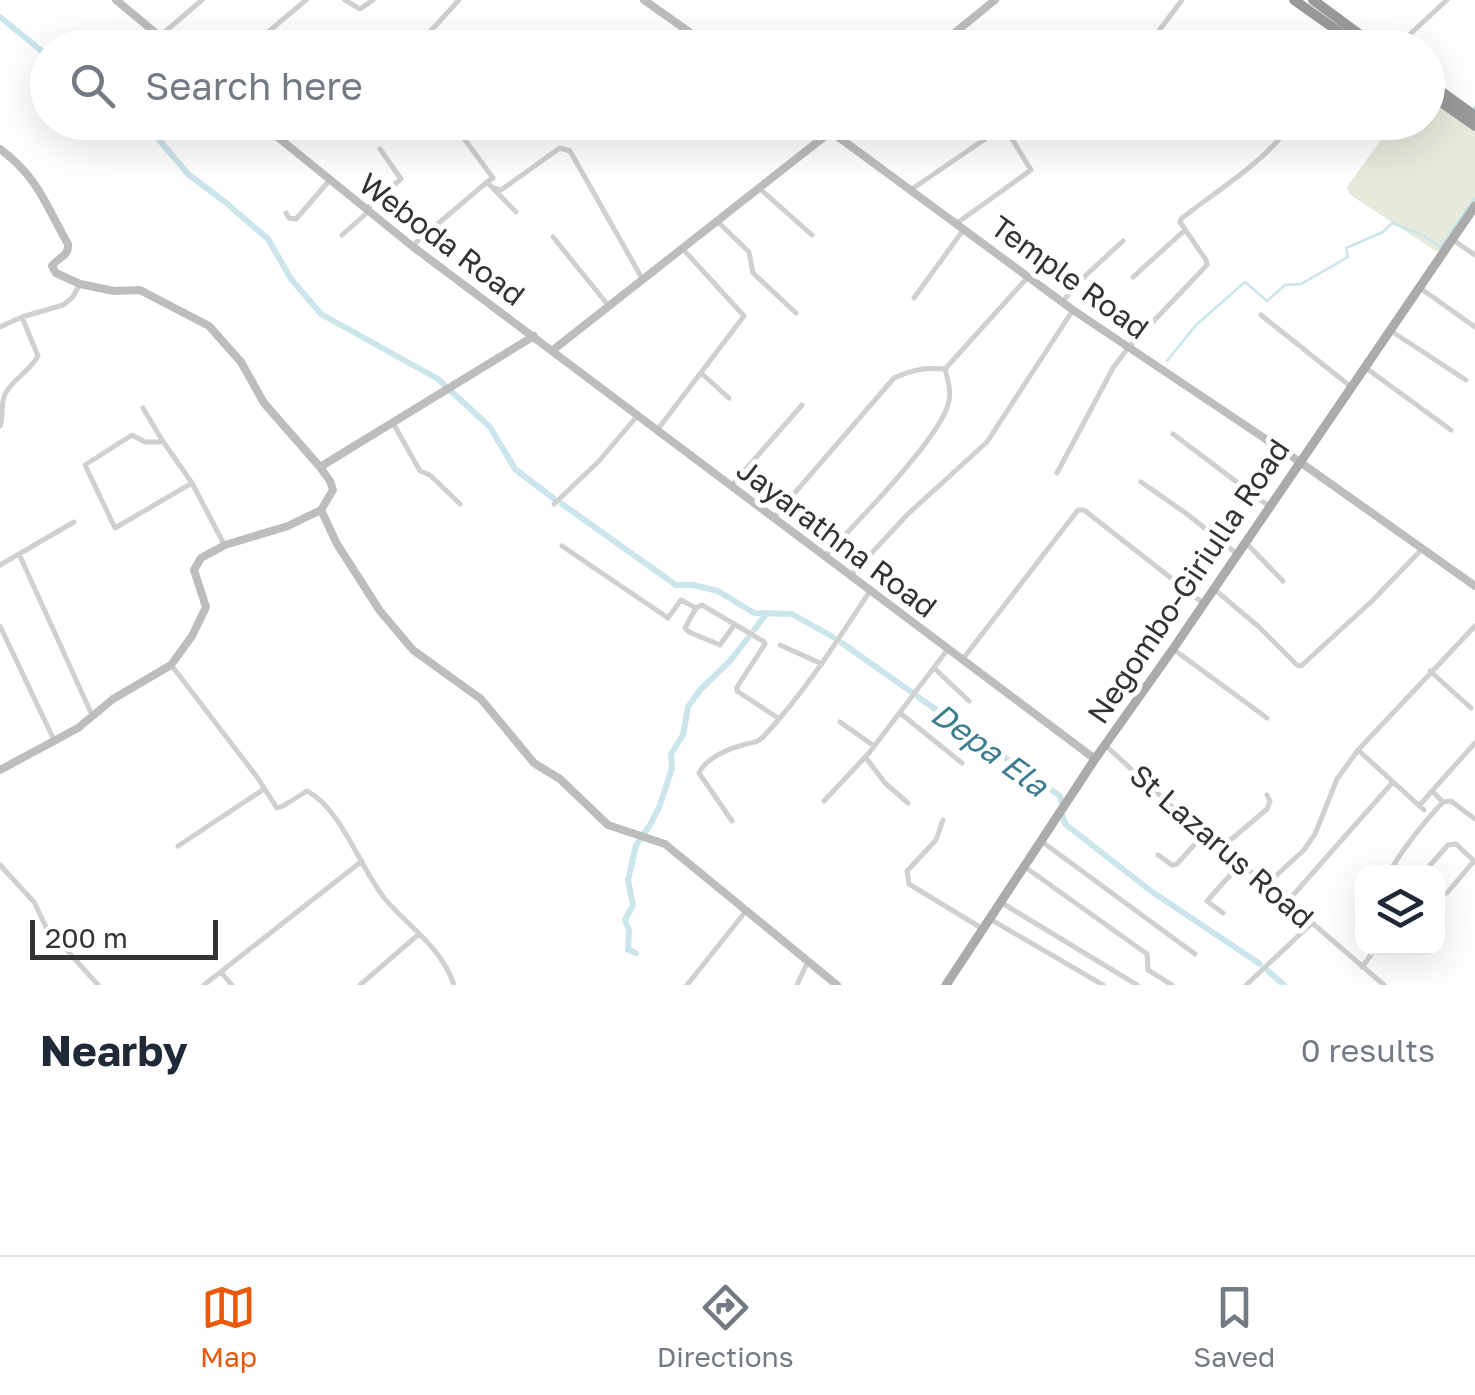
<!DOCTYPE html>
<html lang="en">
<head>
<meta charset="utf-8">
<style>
	body { margin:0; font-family:"Golos Text",sans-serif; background:#f2f2f3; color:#1f2937 }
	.controls { position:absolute; right:30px; bottom:30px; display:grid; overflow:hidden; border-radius:20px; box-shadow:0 10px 40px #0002 }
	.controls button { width:90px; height:90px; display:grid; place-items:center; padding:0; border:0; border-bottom:2px solid #e0e1e3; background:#fff; color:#1f2937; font:50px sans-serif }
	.scale { position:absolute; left:30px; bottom:25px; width:188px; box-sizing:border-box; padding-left:10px; border:5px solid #333; border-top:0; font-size:28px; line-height:35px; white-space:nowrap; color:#333; -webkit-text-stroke:8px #fff; paint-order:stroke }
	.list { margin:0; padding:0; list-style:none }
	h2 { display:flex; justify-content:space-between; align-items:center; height:130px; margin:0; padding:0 40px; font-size:42px }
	h2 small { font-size:32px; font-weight:400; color:#747a83 }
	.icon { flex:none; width:55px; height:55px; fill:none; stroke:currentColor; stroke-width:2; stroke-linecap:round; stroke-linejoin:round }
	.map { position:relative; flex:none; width:1475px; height:985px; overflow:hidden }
	.search { position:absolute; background:#fff; box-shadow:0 10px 40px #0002; left:30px; right:30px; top:30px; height:110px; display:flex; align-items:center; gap:25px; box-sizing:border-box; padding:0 35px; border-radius:55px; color:#747a83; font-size:38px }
	.sheet { height:270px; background:#fff }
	nav { display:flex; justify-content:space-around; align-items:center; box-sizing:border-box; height:140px; border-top:2px solid #e0e1e3; background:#fff; font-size:28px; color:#747a83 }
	nav a { display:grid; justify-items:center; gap:5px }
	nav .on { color:#ea580c }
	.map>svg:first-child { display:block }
</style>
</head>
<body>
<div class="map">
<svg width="1475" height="985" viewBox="0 0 1475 985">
	<rect width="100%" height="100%" fill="#fff"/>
	<!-- green -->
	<path fill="#e5eadb" d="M1428 93 1475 126V206L1443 252 1434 250 1349 194 1347 187 1393 123 1428 122Z"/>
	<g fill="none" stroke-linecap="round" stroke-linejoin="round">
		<!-- stream -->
		<path stroke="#cbe5ec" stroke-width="2.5" d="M1474 108 1475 107
			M1167 361 1196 325 1245 282 1267 301 1285 285 1301 284 1348 257 1346 248 1383 232 1392 223 1422 235 1440 247 1475 198"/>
		<!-- canal -->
		<path stroke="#cbe5ec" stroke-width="6" d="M0 17 48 56
			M144 122 188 174 225 202 268 239 291 279 321 314 438 379 490 427 515 469 553 498
			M562 504 676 585H693L718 591 754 613 792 614 833 637
			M754 630 767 613
			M842 643 910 691
			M918 697 1060 796 1061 801
			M1063 816 1065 824 1151 891 1260 964
			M636 953 628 950 629 930 625 920 633 905 628 880 636 845 650 825 660 805 672 768 671 754 683 735 688 707 700 690 729 662 748 638
			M1268 971 1284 985"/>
		<!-- street -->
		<path stroke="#d0d0d0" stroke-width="5" d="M345 0 360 9 373 0
			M160 36 202 0
			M860 46 863 48
			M249 48 306 0
			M415 48 459 0
			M1146 48 1182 0
			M1395 48 1447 0
			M452 122 493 178 487 182 516 212
			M207 137 223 122
			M492 187 501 190 560 148 570 151 643 280
			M759 188 812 235
			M912 189 1010 122
			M367 208 401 179 380 149
			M286 213 289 218 296 219 329 181
			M717 221 749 252 753 273 796 313
			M957 223 1031 170 1004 126
			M342 235 368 212
			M553 237 608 305
			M1453 240 1475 255
			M413 245 487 182
			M1133 277 1185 230
			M1420 288 1475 327
			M914 298 964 229
			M1062 302 1086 275 1123 241
			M1261 315 1350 386
			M0 327 22 317 63 305 72 298 80 284
			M1391 331 1466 380
			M1366 368 1451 430
			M701 373 729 398
			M143 408 162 440 159 442H145L132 435 85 465 115 528 192 483
			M393 423 420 471 430 475 460 504
			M0 426C4 416 0 405 5 394 13 379 30 371 38 356L22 317
			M658 429 744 316 682 248
			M1173 434 1270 507
			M162 440 192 483 224 544
			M1057 473 1113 368 1128 348 1207 265 1206 260 1180 222 1181 219C1220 188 1263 164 1293 122
			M1141 482 1187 514 1237 554
			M731 486 802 405
			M554 504 599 461 638 415
			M774 517 894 378C912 370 925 367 945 369
			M1247 544 1283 581
			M562 546 668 618 681 600 696 608
			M19 554 92 715
			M825 556C852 527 943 436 949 401 951 390 948 380 945 369L1028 277
			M0 565 74 522
			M852 574 908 514 987 442 1073 310
			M1215 590 1259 627 1297 665 1301 666 1372 601 1422 549
			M735 624 720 645 689 632 685 628 696 608 702 605 763 641 765 644 737 687V691L778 718
			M0 626 54 740
			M780 645 822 664
			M1173 649 1267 718
			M962 660 1078 510H1084L1203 603
			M172 666 257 777 277 808 283 806 307 791C341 808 361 870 385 899 410 928 442 948 454 985
			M934 668 969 701
			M1430 671 1471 708
			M900 713 962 763
			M840 722 874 746
			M1475 743 1432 791 1443 802 1451 801 1475 819
			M1106 746 1203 835 1267 884 1384 985
			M1358 750 1424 810
			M866 758 885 783 908 803
			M824 801 869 753 948 649
			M1419 806 1432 791
			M943 820 936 840 907 871 909 884 983 929
			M732 821 699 773C706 758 728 749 743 745 752 742 758 743 764 736 805 692 837 641 870 591
			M1041 841 1195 954
			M178 846 264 789
			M1220 849 1267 809 1270 801 1267 795
			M1158 855 1172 865 1177 864 1203 835
			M0 865 34 902 46 927 98 985
			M1394 865 1408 872
			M1025 867 1147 954 1148 970 1172 985
			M1389 872C1405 846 1422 824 1443 802
			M1424 872 1448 845 1456 844 1475 862
			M1267 884 1304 850 1315 834 1337 779 1358 750 1475 626
			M1447 893 1474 861
			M1287 902 1393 782
			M1002 903 1137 985
			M1223 913 1207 901 1240 864
			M990 919 1103 985
			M1362 967 1376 948
			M221 972 232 985
			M204 985 362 861
			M360 985 419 934
			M687 985 746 911
			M797 985 808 961
			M1246 985 1311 924"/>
		<!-- secondary -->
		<path stroke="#bdbdbd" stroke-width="8" d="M116 0 174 48
			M644 0 712 48
			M936 48 995 0
			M259 122 412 246 1095 759
			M818 122 1073 310 1300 462 1475 586
			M0 149C38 177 45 204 68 244 69 257 58 257 52 266L56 273 80 284 114 291 140 290 209 326 241 362 264 403 320 467 330 481 333 490 321 510 288 526 225 545 201 558 194 570 206 607 192 636 171 665 113 699 78 728 0 770
			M553 350 843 122
			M320 467 534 336
			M321 510 337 544 380 611 413 650 481 699 534 763 560 779 608 825 665 844 837 985"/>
		<!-- primary -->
		<path stroke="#ababab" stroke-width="9" d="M946 985 1095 759 1173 649 1475 206"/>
		<!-- highway -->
		<path stroke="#9a9a9a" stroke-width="10" d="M1294 0 1362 48
			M1313 0 1378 48
			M1428 82 1475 116
			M1428 93 1475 126"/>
	</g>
	<g text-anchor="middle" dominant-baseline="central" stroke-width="10" stroke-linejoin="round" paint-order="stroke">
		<!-- street labels -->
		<g font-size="30" fill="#333" stroke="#fff">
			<text transform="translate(442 239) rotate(37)">Weboda Road</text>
			<text transform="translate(1070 277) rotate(36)">Temple Road</text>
			<text transform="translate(837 538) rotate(37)">Jayarathna Road</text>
			<text transform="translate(1188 581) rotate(-56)">Negombo-Giriulla Road</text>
			<text transform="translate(1222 846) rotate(41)">St Lazarus Road</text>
		</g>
		<!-- water labels -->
		<g font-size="32" font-style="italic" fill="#3c7d91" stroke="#fff">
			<text transform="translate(990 749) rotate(36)">Depa Ela</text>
		</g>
	</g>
</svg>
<div class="controls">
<button><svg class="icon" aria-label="layers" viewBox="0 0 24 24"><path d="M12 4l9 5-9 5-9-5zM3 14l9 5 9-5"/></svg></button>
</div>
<div class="scale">200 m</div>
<div class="search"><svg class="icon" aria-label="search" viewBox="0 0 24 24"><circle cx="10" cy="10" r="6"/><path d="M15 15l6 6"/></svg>Search here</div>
</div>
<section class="sheet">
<h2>Nearby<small>0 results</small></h2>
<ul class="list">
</ul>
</section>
<nav>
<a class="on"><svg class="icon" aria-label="map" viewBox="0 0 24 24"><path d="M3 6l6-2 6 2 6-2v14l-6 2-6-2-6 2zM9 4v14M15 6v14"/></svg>Map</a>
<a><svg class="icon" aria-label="directions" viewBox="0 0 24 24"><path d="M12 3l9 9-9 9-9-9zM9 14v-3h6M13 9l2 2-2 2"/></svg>Directions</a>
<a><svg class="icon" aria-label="saved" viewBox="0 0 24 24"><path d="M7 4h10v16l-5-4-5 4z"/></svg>Saved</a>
</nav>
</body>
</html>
